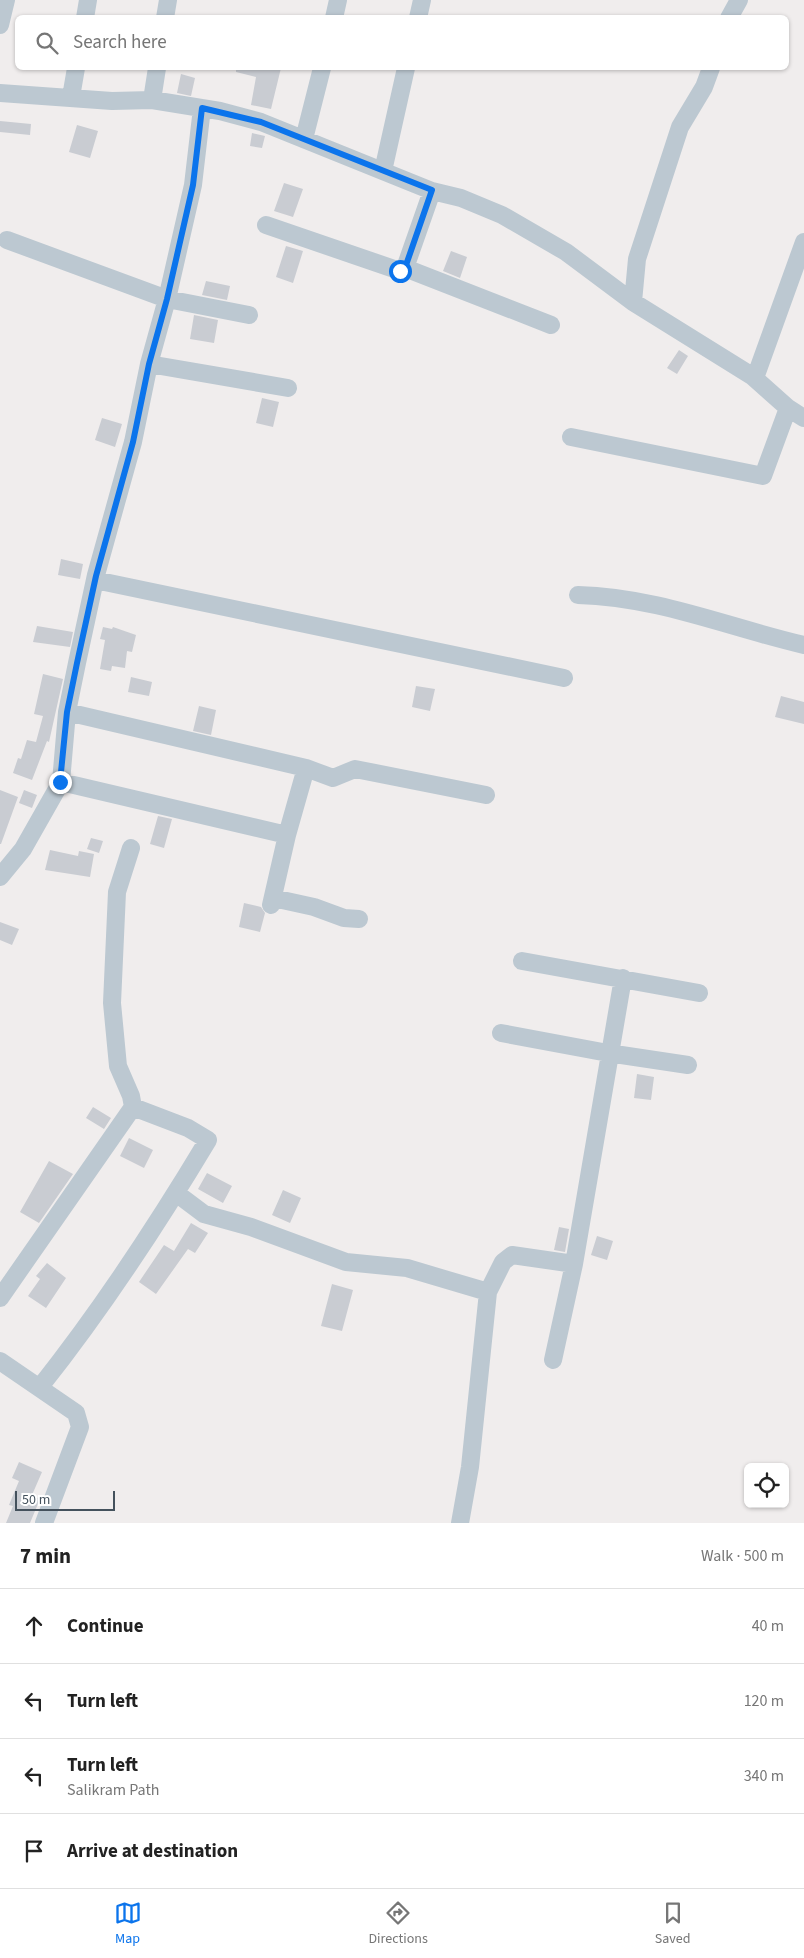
<!DOCTYPE html>
<html lang="en">
<head>
<meta charset="utf-8">
<style>
	body { margin:0; font-family:"Source Sans 3",sans-serif; background:#f6f6f6; color:#222 }
	.controls { position:absolute; right:15px; bottom:15px; display:grid; overflow:hidden; border-radius:8px; box-shadow:0 1px 4px #0004 }
	.controls button { width:45px; height:45px; display:grid; place-items:center; padding:0; border:0; border-bottom:1px solid #e0e0e0; background:#fff; color:#222; font:25px sans-serif }
	.scale { position:absolute; left:15px; bottom:12px; width:100px; box-sizing:border-box; padding-left:5px; border:2px solid #44515c; border-top:0; font-size:14px; line-height:18px; white-space:nowrap; color:#44515c; -webkit-text-stroke:4px #fff; paint-order:stroke }
	.stop { position:absolute; width:15px; height:15px; margin:-11px; border:4px solid #0b74ec; border-radius:50%; background:#fff }
	.stop.end { background:#0b74ec; border-color:#fff; box-shadow:0 1px 5px #0008 }
	.list { margin:0; padding:0; list-style:none }
	h2 { display:flex; justify-content:space-between; align-items:center; height:65px; margin:0; padding:0 20px; font-size:21px }
	h2 small { font-size:16px; font-weight:400; color:#767676 }
	.list li { display:grid; grid-template-columns:32px 1fr auto; gap:15px; align-items:center; box-sizing:border-box; height:75px; padding:0 20px; border-top:1px solid #e0e0e0 }
	.list b { display:block; font-size:19px; white-space:nowrap }
	.list p { margin:0; font-size:16px; white-space:nowrap; color:#767676 }
	.list em { font-size:16px; font-style:normal; color:#767676 }
	.icon { flex:none; width:28px; height:28px; fill:none; stroke:currentColor; stroke-width:2; stroke-linecap:round; stroke-linejoin:round }
	.map { position:relative; flex:none; width:804px; height:1523px; overflow:hidden }
	.search { position:absolute; background:#fff; box-shadow:0 1px 4px #0004; left:15px; right:15px; top:15px; height:55px; display:flex; align-items:center; gap:12px; box-sizing:border-box; padding:0 18px; border-radius:8px; color:#767676; font-size:19px }
	.sheet { height:365px; background:#fff }
	nav { display:flex; justify-content:space-around; align-items:center; box-sizing:border-box; height:70px; border-top:1px solid #e0e0e0; background:#fff; font-size:14px; color:#767676 }
	nav a { display:grid; justify-items:center; gap:2px }
	nav .on { color:#0b74ec }
	.map>svg:first-child { display:block }
</style>
</head>
<body>
<div class="map">
<svg width="804" height="1523" viewBox="0 0 804 1523">
	<rect width="100%" height="100%" fill="#f0eded"/>
	<!-- building -->
	<path fill="#c9ccd2" d="M236 68H281L271 109 251 105 256 77 236 72Z
		M181 74 195 78 191 96 177 93Z
		M0 121 31 124 30 135 0 132Z
		M77 125 98 131 90 158 69 152Z
		M252 133 265 136 262 148 250 146Z
		M284 183 303 189 293 217 274 211Z
		M286 246 303 251 293 283 276 277Z
		M451 251 467 257 460 278 443 271Z
		M206 281 230 286 227 300 202 295Z
		M194 315 218 320 214 343 190 339Z
		M679 350 688 356 677 374 667 368Z
		M262 398 279 402 273 427 256 423Z
		M102 418 122 424 115 447 95 440Z
		M61 559 83 564 80 579 58 575Z
		M37 626 73 632 70 647 33 642Z
		M103 627 112 629 113 627 136 635 132 652 127 651 125 668 112 666 111 671 100 669 105 640 100 639Z
		M43 674 63 679 49 742 47 741 32 780 13 773 18 758 21 759 27 740 36 742 43 716 34 714Z
		M131 677 152 682 149 696 128 692Z
		M416 686 435 689 430 711 412 707Z
		M781 696 804 702V724L775 717Z
		M199 706 216 710 211 735 193 731Z
		M0 790 18 797 1 844H0Z
		M24 790 37 795 32 808 19 803Z
		M158 816 172 819 164 848 150 844Z
		M91 838 103 841 99 853 87 849Z
		M50 850 78 856 79 851 94 854 90 877 45 870Z
		M244 903 261 907 265 913 260 932 239 927Z
		M0 922 19 929 12 945 0 940Z
		M637 1074 654 1077 651 1100 634 1098Z
		M93 1107 111 1118 104 1129 86 1118Z
		M129 1138 153 1150 144 1168 120 1156Z
		M49 1161 73 1174 39 1223 20 1212Z
		M207 1173 232 1186 223 1203 198 1189Z
		M283 1190 301 1198 290 1223 272 1215Z
		M191 1223 208 1233 195 1253 188 1249 156 1294 139 1282 164 1245 174 1251Z
		M559 1227 569 1229 565 1252 554 1250Z
		M597 1236 613 1241 607 1260 591 1255Z
		M47 1263 66 1278 46 1308 28 1296 40 1279 36 1276Z
		M332 1284 353 1290 342 1331 321 1326Z
		M19 1462 42 1472 32 1495 40 1499 30 1523H6L13 1506 9 1505 19 1481 12 1478Z"/>
	<g fill="none" stroke-linecap="round" stroke-linejoin="round">
		<!-- minor -->
		<path stroke="#bcc8d1" stroke-width="18" d="M85 18 88 0
			M165 18 168 0
			M334 18 338 0
			M418 18 422 0
			M729 18 739 0
			M0 25 6 0
			M0 93 112 101 152 100 220 111 261 122 432 191 461 198 502 215 566 252 633 302 752 376 788 408 804 418
			M71 97 76 68
			M152 100 157 68
			M304 139 322 68
			M383 171 406 68
			M266 225 400 271 405 268 432 191
			M7 240 167 299 249 315
			M405 268 551 325
			M633 302 637 259 680 127 704 87 711 68
			M149 364 288 388
			M755 378 804 242
			M571 437 763 476 788 408
			M95 580 564 678
			M578 595C657 597 727 627 804 645
			M306 768 333 778 355 769 486 795
			M61 782 287 835 306 768 67 712
			M0 877 23 849 61 782 67 712 77 663 96 575 133 442 149 364 167 299 193 185 202 108
			M273 898 314 907 344 918 359 919
			M271 905 287 835
			M522 961 699 993
			M501 1033 608 1053 688 1065
			M176 1193 204 1214 251 1227 346 1262 407 1268 488 1292 503 1262 512 1255 574 1264
			M0 1298 133 1107
			M553 1360 574 1264 623 978
			M0 1361 76 1413 80 1427 44 1523
			M40 1387C102 1309 157 1225 208 1140L188 1128 133 1107 131 1096 118 1066 112 1003 117 892 131 848
			M460 1523 470 1467 488 1292"/>
	</g>
	<g fill="none" stroke-linecap="round" stroke-linejoin="round">
		<!-- route -->
		<path stroke="#0b74ec" stroke-width="6" d="M60 782 67 712 77 663 96 576 133 442 149 364 167 299 193 185 202 108 261 122 432 190 405 268 400 271"/>
	</g>
</svg>
<div class="controls">
<button><svg class="icon" aria-label="locate" viewBox="0 0 24 24"><circle cx="12" cy="12" r="6"/><path d="M12 2v4M12 18v4M2 12h4M18 12h4"/></svg></button>
</div>
<div class="scale">50 m</div>
<div class="stop" style="left:400px;top:271px"></div>
<div class="stop end" style="left:60px;top:782px"></div>
<div class="search"><svg class="icon" aria-label="search" viewBox="0 0 24 24"><circle cx="10" cy="10" r="6"/><path d="M15 15l6 6"/></svg>Search here</div>
</div>
<section class="sheet">
<h2>7 min<small>Walk · 500 m</small></h2>
<ul class="list">
<li><svg class="icon" aria-label="ahead" viewBox="0 0 24 24"><path d="M12 20V5M6 11l6-6 6 6"/></svg><div><b>Continue</b></div><em>40 m</em></li>
<li><svg class="icon" aria-label="left" viewBox="0 0 24 24"><path d="M17 20v-9H6M10 6l-5 5 5 5"/></svg><div><b>Turn left</b></div><em>120 m</em></li>
<li><svg class="icon" aria-label="left" viewBox="0 0 24 24"><path d="M17 20v-9H6M10 6l-5 5 5 5"/></svg><div><b>Turn left</b><p>Salikram Path</p></div><em>340 m</em></li>
<li><svg class="icon" aria-label="arrive" viewBox="0 0 24 24"><path d="M6 21V4h12l-3 4 3 4H6"/></svg><div><b>Arrive at destination</b></div></li>
</ul>
</section>
<nav>
<a class="on"><svg class="icon" aria-label="map" viewBox="0 0 24 24"><path d="M3 6l6-2 6 2 6-2v14l-6 2-6-2-6 2zM9 4v14M15 6v14"/></svg>Map</a>
<a><svg class="icon" aria-label="directions" viewBox="0 0 24 24"><path d="M12 3l9 9-9 9-9-9zM9 14v-3h6M13 9l2 2-2 2"/></svg>Directions</a>
<a><svg class="icon" aria-label="saved" viewBox="0 0 24 24"><path d="M7 4h10v16l-5-4-5 4z"/></svg>Saved</a>
</nav>
</body>
</html>
